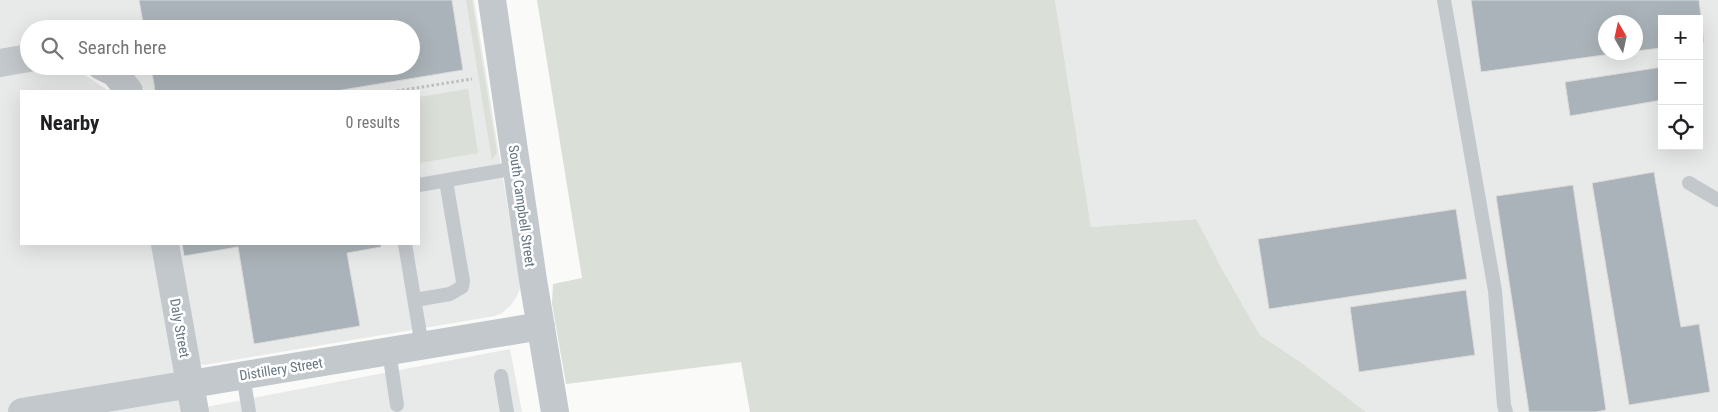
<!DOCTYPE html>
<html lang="en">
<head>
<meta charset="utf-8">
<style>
	body { margin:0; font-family:"Roboto Condensed",sans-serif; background:#f6f6f6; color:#202124 }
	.controls { position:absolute; right:15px; top:15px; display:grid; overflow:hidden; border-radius:0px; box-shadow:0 5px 20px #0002 }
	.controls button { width:45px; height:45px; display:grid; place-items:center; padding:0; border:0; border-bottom:1px solid #e0e0e0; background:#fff; color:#202124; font:25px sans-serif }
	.compass { position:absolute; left:1598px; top:15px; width:45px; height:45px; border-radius:50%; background:#fff; box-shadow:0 5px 20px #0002; rotate:351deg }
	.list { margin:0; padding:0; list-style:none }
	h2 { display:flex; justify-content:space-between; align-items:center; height:65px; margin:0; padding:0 20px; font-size:21px }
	h2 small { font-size:16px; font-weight:400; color:#757577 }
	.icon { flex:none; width:28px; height:28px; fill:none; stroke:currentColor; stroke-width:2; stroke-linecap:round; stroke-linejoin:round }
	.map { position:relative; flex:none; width:1718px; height:412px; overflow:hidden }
	.search { position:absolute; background:#fff; box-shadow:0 5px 20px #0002; left:20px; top:20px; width:400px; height:55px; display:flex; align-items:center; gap:12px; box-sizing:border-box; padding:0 18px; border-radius:28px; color:#757577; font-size:19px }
	.panel { position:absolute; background:#fff; box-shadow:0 5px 20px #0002; left:20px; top:90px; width:400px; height:155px; border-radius:0px }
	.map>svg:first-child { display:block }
</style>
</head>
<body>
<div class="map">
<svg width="1718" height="412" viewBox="0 0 1718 412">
	<rect width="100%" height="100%" fill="#fafaf8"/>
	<!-- built -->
	<path fill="#e8e9e9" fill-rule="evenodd" d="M0 0H474L519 277 520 288 517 296 511 305 502 313 495 316 204 365 198 363 171 244H419V91H145L128 66H411V29H29V44L0 49Z
		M1055 0H1718V412H1366L1302 363 1260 335 1222 269 1195 219 1091 227ZM1662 19H1699V146H1662ZM1606 22H1636V52H1606Z
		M49 66H71L109 91H21V244H152L190 410 510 349 522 412H0V71Z"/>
	<!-- green -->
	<path fill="#dadfd7" d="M466 0H472L497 153 492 160Z
		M537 0H1055L1091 227 1196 219 1222 269 1260 335 1302 363 1366 412H750L741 362 566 384 552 304 553 284 582 278Z
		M468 89 478 153 419 163V97Z"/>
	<!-- building -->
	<path fill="#aab3b9" stroke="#dcdcda" d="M139 0H452L463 70 336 91H155L151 66H411V29H144Z
		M1471 0H1699L1704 42H1699V19H1662V48L1636 51V22H1606V52H1626L1481 72Z
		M1662 67V100L1570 116 1565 82Z
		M1654 172 1681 327 1699 324 1710 392 1629 405 1592 183Z
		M1573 185 1606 410 1596 412H1529L1496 196Z
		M1456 209 1467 279 1269 309 1258 239Z
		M182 244H381V247L347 253 360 326 254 344 238 247 184 256Z
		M1466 290 1475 355 1359 372 1350 307Z"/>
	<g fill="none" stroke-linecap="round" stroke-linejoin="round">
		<!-- path -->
		<path stroke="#bbbfc2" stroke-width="3" stroke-dasharray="2.5 2.5" stroke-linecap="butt" d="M397 91 472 79"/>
		<!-- lane -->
		<path stroke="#c3c8cc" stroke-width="14" d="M1444 0 1495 291 1504 405 1506 412
			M1689 183 1718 200
			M419 185 517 168
			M405 244 422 346
			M415 300 450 294 462 287 463 281 446 181
			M389 351 397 405
			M243 375 249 412
			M501 376 507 412"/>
		<!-- street -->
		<path stroke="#c3c8cc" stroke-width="28" d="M492 0 533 280 555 412
			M0 63 29 58
			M101 66 115 73 129 91
			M165 244 195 412
			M22 412 541 326"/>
	</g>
	<g text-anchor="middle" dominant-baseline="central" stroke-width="5" stroke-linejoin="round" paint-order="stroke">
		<!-- street labels -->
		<g font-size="14" fill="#657683" stroke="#fff">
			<text transform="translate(522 206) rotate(82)">South Campbell Street</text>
			<text transform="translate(180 328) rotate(80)">Daly Street</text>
			<text transform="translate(281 369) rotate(-9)">Distillery Street</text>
		</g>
	</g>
</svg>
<div class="controls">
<button>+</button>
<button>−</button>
<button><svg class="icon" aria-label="locate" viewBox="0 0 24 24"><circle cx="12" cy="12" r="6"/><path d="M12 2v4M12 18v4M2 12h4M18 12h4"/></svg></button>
</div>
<svg class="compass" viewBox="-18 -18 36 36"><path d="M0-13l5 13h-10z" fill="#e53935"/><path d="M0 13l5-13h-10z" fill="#757577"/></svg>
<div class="search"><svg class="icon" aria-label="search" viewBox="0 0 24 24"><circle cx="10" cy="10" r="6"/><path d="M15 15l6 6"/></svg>Search here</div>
<section class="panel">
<h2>Nearby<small>0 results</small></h2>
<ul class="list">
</ul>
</section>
</div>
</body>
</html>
